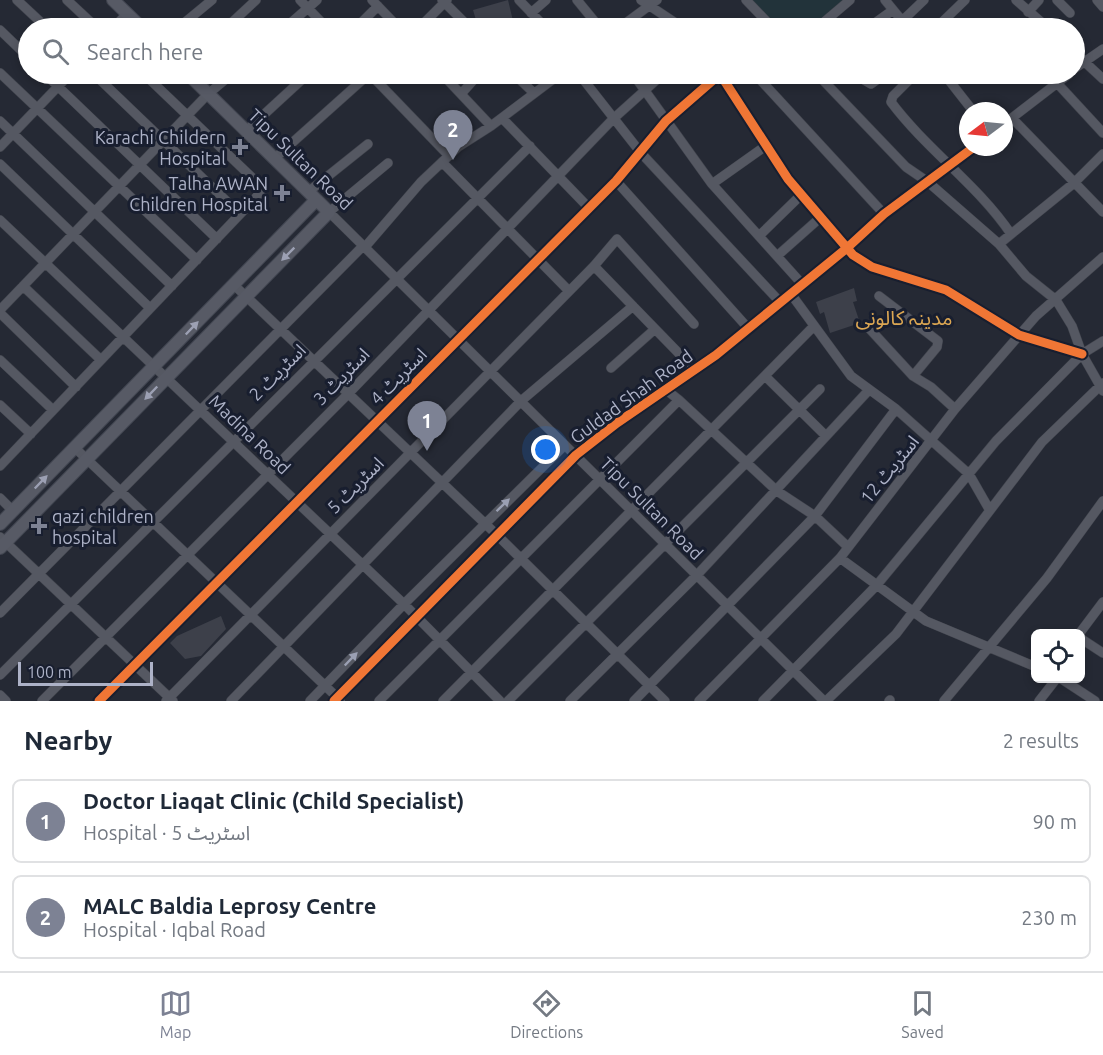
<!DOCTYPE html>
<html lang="en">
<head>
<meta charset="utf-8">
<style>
	body { margin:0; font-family:Ubuntu,"Noto Sans Arabic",sans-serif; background:#f2f2f3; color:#1f2937 }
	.controls { position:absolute; right:18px; bottom:18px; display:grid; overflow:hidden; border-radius:9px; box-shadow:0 3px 9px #0003 }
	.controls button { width:54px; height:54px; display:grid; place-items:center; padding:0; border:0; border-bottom:2px solid #e0e1e3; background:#fff; color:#1f2937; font:30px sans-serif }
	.compass { position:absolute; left:959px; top:102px; width:54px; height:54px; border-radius:50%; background:#fff; box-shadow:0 3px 9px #0003; rotate:254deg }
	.scale { position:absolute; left:18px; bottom:15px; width:135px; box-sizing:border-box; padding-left:6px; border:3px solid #adb2c7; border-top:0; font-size:16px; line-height:21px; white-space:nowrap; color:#adb2c7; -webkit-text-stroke:4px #181e2f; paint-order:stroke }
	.you { position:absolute; left:546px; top:450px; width:21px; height:21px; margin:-15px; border:4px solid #fff; border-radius:50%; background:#1a73e8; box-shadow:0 0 0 9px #1a73e833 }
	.badge { display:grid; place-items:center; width:39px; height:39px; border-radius:50%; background:#7d8294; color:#fff; font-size:20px; font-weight:700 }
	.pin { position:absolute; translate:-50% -50px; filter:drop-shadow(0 2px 3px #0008) }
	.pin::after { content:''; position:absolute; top:32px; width:21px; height:18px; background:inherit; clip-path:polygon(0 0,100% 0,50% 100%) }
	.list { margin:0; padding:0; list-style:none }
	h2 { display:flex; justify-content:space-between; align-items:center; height:78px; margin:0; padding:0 24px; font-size:26px }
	h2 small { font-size:20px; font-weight:400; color:#747a83 }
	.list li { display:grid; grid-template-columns:39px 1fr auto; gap:18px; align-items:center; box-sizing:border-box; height:84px; margin:0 12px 12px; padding:0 12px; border:2px solid #e0e1e3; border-radius:9px }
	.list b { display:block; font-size:22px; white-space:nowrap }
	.list p { margin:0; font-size:20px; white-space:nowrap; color:#747a83 }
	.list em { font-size:20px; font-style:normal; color:#747a83 }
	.icon { flex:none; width:33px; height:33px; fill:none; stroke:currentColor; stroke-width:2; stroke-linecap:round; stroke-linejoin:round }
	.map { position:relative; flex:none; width:1103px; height:701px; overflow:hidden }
	.search { position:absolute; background:#fff; box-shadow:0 3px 9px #0003; left:18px; right:18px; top:18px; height:66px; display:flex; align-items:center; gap:15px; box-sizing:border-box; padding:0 21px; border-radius:33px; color:#747a83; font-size:22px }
	.sheet { height:270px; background:#fff }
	nav { display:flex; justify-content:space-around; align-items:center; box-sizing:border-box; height:84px; border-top:2px solid #e0e1e3; background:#fff; font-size:16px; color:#747a83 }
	nav a { display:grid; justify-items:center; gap:3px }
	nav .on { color:#7d8294 }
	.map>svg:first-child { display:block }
</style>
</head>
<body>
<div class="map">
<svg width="1103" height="701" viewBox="0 0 1103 701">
	<rect width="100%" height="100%" fill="#252934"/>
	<!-- green -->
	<path fill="#22333a" d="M746 0H850L817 28H773Z"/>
	<!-- building -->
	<path fill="#3d404a" d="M508 0 514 25 483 28 480 20H476L473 10Z
		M854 288 857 301 853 302 860 323 830 333 824 312 820 314 816 302Z
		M221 616 226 629 201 656 185 659 170 643 177 636Z"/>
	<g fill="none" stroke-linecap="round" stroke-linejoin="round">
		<defs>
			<path id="minor" d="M17 0 47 28
				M67 0 97 28
				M300 0 327 28
				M372 0 399 28
				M442 0 470 28
				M519 0 546 28
				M577 0 600 28
				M641 0 683 28
				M746 0 773 28
				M885 0 908 28
				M1016 0 1048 28
				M1057 0 1070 13
				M1097 0 1103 7
				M1028 12 1039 0
				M531 13 546 0
				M902 21 924 0
				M113 28 127 14
				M178 28 212 0
				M226 28 256 0
				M285 28 317 0
				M356 28 378 6
				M419 28 447 0
				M619 28 657 0
				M817 28 850 0
				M868 28 893 10
				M936 28 965 0
				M0 30 28 57
				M1074 52 1103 79
				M1074 69 1103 49
				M0 73 197 260
				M45 74 217 239
				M94 74 240 214
				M370 74 449 156
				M442 74 491 126
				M514 74 534 93
				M579 74 641 153 780 302
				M633 74 712 184 802 284
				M755 74 884 214
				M817 74 906 167 928 182 999 244 1026 276 1056 300 1072 326 1082 354 1103 391
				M854 74 871 84 885 74
				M915 74 893 96 891 102C927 150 978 185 1011 234
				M944 74 973 111
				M1056 82 1103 133
				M461 94 479 74
				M502 118 589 208
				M1012 118 1103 212
				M0 121 172 286
				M1004 124 1069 74
				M246 131 308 74
				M0 147 70 74
				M274 159 369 74
				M442 162 569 291
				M388 163 329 212 824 701
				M0 164 150 308
				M616 181 748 328
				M712 184 767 145
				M308 192 368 144
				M0 220 404 604 500 701
				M759 236 801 195
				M999 244 1074 183 1103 154
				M365 247 421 182 458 147 491 126 560 74
				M777 256 821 217
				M594 266 694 369
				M234 285 496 534 665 701
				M23 286 101 360
				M791 294 851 376 896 409 969 474 989 509
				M879 296 938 341 937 347 913 376
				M0 310 208 94 232 74
				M0 313 76 387
				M867 326 913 376 931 387 955 409
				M0 360 53 410
				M611 368 655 329
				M765 376 826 436
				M679 400 777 491 815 516 848 547
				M0 405 31 434
				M74 447 340 700
				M0 466 264 189 144 74
				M0 498 13 511
				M0 537 173 701
				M840 558 926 621 1036 667
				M0 613 364 245
				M1079 634 1103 602
				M1080 638 1103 653
				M0 675 530 146
				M1060 678 1095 701
				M0 695 6 701
				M42 701 349 393 613 119 663 74
				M99 701 616 181 666 121 720 74 788 179 853 255 872 267 946 290 1019 335 1082 354
				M166 701 594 266 617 239 694 324
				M231 701 521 401 633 306
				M310 701 404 604 565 445
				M334 701 576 455 617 423 716 355 847 248 884 214 974 147
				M379 701 679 400 665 389
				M443 701 814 326
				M508 701 820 389
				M570 701 697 575 869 390
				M634 701 815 516 896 409
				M699 701 840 558 955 409 1036 316 1103 257
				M763 701 876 586 996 441 1082 354 1103 341
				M826 701 896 634 1042 442 1103 383
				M889 701 890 700
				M944 701 1047 578 1103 501
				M1039 701 1057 678"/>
			<path id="major" d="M113 0 142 28
				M0 524 316 200
				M0 548 329 212 188 74"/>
		</defs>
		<!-- minor casing -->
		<use href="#minor" stroke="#41444d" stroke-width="10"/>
		<!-- major casing -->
		<use href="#major" stroke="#424651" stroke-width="14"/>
		<!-- minor -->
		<use href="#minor" stroke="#555862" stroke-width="9"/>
		<!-- major -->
		<use href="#major" stroke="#575a65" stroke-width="12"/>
		<defs>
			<path id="cycleway" d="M99 701 616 181 666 121 720 74 788 179 853 255 872 267 946 290 1019 335 1082 354
				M334 701 576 455 617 423 716 355 847 248 884 214 974 147"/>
		</defs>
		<!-- cycleway casing -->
		<use href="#cycleway" stroke="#181e2f" stroke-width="13"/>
		<!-- cycleway -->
		<use href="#cycleway" stroke="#f07635" stroke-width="9"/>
	</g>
	<!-- one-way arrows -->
	<defs><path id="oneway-solid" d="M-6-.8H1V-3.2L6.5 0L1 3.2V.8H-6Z" transform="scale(1.5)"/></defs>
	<g fill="#9ca0b3">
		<use href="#oneway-solid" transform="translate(288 254) rotate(135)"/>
		<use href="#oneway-solid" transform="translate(192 328) rotate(-46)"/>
		<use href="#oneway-solid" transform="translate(151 393) rotate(134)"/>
		<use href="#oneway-solid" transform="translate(41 482) rotate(-46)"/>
	</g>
	<g fill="#9ba0b3">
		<use href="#oneway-solid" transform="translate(503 505) rotate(-44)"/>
		<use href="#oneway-solid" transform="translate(351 659) rotate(-46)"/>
	</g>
	<!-- markers -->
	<g fill="#7d8294" stroke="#181e2f" stroke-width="2">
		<path d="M237 138h6v6h6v6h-6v6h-6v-6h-6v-6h6z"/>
		<path d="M279 184h6v6h6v6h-6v6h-6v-6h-6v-6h6z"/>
		<path d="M36 517h6v6h6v6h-6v6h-6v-6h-6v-6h6z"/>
	</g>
	<g text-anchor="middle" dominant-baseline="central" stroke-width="6" stroke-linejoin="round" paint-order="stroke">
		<!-- poi labels -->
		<g font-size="18" fill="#adb2c7" stroke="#181e2f" text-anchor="end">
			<text x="226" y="137">Karachi Childern<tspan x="226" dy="21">Hospital</tspan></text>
			<text x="268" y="183">Talha AWAN<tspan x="268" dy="21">Children Hospital</tspan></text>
			<text x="52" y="516" text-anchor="start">qazi children<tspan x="52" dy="21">hospital</tspan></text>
		</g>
		<!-- street labels -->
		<g font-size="18" fill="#adb2c7" stroke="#181e2f">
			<text transform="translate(301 159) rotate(44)">Tipu Sultan Road</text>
			<text transform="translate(277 372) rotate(-45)">اسٹریٹ 2</text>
			<text transform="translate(341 376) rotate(-46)">اسٹریٹ 3</text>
			<text transform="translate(398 376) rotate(-45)">اسٹریٹ 4</text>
			<text transform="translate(631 396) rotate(-36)">Guldad Shah Road</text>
			<text transform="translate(250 434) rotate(44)">Madina Road</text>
			<text transform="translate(889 469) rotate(-51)">اسٹریٹ 12</text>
			<text transform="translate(355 485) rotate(-45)">اسٹریٹ 5</text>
			<text transform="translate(652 508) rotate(45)">Tipu Sultan Road</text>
		</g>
		<!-- neighbourhood labels -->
		<g font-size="20" fill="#dca753" stroke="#181e2f">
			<text x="904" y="317">مدینہ کالونی</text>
		</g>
	</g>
</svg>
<div class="controls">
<button><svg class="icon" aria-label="locate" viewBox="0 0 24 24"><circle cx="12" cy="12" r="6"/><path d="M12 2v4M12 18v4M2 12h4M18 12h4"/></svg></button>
</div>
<svg class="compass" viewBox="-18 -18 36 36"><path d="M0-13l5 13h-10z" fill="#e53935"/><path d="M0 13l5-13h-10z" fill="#747a83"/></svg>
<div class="scale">100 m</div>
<div class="you"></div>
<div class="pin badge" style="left:427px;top:451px">1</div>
<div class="pin badge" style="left:453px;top:160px">2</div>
<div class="search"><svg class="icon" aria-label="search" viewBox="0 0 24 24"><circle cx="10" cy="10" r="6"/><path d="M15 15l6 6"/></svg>Search here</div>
</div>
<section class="sheet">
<h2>Nearby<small>2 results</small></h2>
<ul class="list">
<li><span class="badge">1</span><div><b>Doctor Liaqat Clinic (Child Specialist)</b><p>Hospital · اسٹریٹ 5</p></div><em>90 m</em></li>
<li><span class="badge">2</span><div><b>MALC Baldia Leprosy Centre</b><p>Hospital · Iqbal Road</p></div><em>230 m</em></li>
</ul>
</section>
<nav>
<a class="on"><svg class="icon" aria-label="map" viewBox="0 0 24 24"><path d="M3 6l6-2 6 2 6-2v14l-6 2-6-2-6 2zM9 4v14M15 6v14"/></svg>Map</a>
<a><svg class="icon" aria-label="directions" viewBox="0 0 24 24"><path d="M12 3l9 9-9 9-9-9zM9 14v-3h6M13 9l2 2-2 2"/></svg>Directions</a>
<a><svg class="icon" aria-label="saved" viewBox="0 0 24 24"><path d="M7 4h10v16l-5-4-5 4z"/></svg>Saved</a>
</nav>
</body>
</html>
